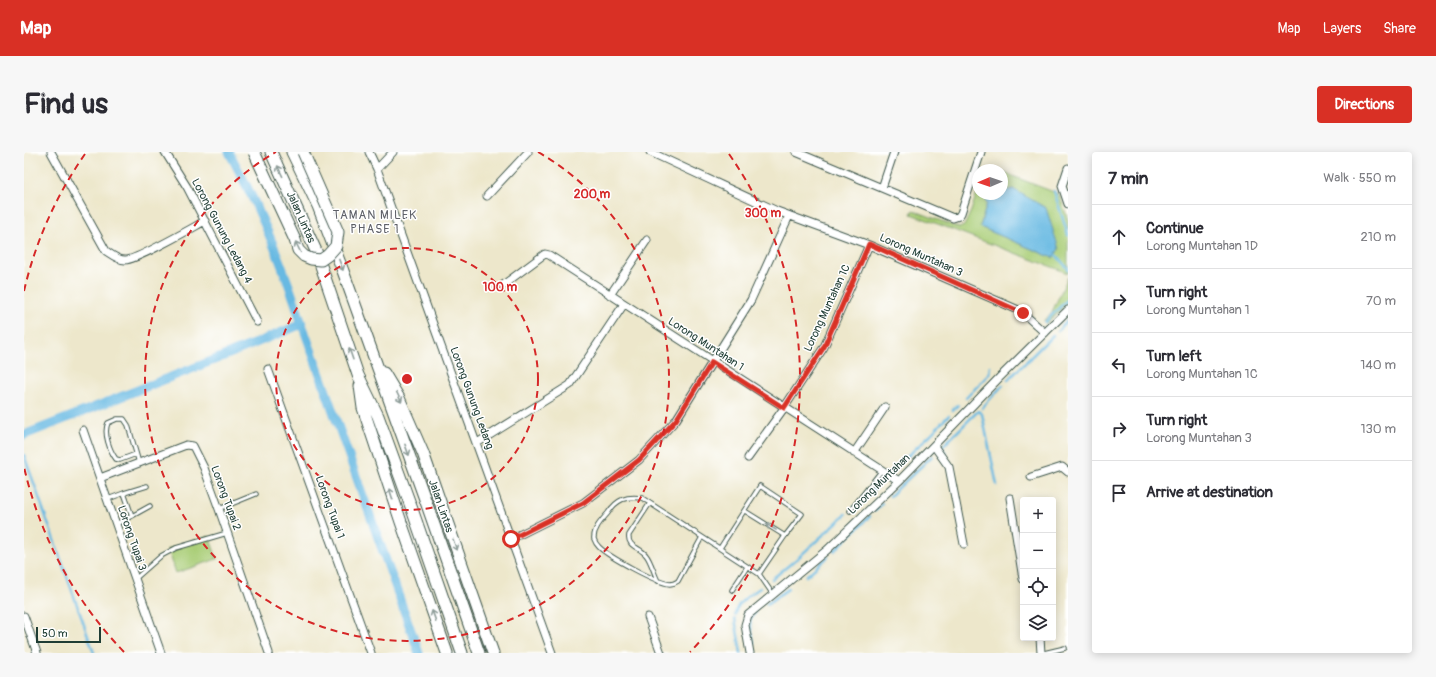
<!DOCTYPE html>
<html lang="en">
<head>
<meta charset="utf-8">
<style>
	body { margin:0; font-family:Pangolin,sans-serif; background:#f7f7f7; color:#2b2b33 }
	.controls { position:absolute; right:12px; bottom:12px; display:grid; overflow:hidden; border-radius:4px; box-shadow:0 2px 10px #0003 }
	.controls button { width:36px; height:36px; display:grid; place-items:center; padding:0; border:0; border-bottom:1px solid #e1e1e2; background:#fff; color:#2b2b33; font:20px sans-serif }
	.compass { position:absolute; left:948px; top:12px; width:36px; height:36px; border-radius:50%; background:#fff; box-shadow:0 2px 10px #0003; rotate:268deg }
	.scale { position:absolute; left:12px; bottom:10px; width:65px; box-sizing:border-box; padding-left:4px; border:2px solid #1f3d34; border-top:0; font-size:11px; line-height:14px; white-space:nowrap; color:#1f3d34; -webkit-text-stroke:3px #fff; paint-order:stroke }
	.stop { position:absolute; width:12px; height:12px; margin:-9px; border:3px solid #d93025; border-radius:50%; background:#fff }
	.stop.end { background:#d93025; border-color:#fff; box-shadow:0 1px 4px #0008 }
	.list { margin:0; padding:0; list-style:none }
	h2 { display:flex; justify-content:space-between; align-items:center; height:52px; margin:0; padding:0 16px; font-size:17px }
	h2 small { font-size:13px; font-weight:400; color:#7c7c81 }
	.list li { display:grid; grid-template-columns:26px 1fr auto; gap:12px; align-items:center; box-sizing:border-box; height:64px; padding:0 16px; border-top:1px solid #e1e1e2 }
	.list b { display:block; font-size:15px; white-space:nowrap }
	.list p { margin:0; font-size:13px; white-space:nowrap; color:#7c7c81 }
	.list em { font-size:13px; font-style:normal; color:#7c7c81 }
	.icon { flex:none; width:22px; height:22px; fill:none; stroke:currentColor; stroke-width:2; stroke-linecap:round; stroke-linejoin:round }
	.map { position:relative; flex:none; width:1044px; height:501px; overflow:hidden; border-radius:4px }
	header { display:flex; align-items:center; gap:24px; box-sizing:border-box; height:56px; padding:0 20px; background:#d93025; color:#fff }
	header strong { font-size:19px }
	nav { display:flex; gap:22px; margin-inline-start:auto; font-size:14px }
	.intro { display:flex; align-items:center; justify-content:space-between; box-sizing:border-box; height:96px; padding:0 24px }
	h1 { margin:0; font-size:28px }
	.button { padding:10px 18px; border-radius:4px; background:#d93025; color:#fff; font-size:14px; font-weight:700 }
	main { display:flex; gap:24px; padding:0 24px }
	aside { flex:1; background:#fff; border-radius:4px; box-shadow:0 2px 10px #0003 }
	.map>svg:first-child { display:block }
</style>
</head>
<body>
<header>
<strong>Map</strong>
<nav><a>Map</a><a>Layers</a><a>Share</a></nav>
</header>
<div class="intro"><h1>Find us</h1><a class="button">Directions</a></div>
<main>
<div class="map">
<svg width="1044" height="501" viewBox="0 0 1044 501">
	<rect width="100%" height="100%" fill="#fff"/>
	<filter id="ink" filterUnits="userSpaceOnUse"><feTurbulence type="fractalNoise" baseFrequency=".025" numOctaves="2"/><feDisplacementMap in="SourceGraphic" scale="8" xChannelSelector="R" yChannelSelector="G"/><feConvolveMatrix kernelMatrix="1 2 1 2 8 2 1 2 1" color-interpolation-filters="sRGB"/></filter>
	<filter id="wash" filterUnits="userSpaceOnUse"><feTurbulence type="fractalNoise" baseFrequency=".012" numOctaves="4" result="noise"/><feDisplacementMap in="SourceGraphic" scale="16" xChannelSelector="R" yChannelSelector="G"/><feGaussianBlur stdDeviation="0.9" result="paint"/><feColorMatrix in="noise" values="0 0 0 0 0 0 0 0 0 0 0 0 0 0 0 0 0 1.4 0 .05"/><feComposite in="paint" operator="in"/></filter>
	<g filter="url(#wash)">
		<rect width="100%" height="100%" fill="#ede7cb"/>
		<!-- green -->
		<path fill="#a9cd76" stroke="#648555" d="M978 20 1035 42 1044 68V121L887 62 889 58 935 76 940 74 947 59 954 37V42H961L960 44 963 51 956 75 1029 106 1035 97 990 37 978 40Z
			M1044 125V151L1022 172 1020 168 1027 162Z
			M185 384 193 407 152 421 144 397Z"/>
		<!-- water -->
		<path fill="#67b9e2" stroke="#437b8b" d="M989 37 1022 56 1035 97 1029 106 956 75 963 51 960 44 961 42H978V40Z"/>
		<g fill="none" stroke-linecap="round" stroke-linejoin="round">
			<!-- stream -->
			<path stroke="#67b9e2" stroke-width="2.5" d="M1030 39 1044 83
				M1032 103 1044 117
				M1021 170 1044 147
				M1034 179 1044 168
				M984 228 1029 183
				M942 246 965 222 966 214
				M958 256 979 233
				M929 258 934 253
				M922 301 917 296 954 259 958 262 973 333
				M0 303 70 501
				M869 318 907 282 925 263
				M866 344 908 304
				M830 356 863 324
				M851 359 858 352
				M810 399 846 364
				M782 424 804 405
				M748 427 775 405 822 362
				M743 452 764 437
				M711 463C712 450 726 443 736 436
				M711 467 717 501
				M730 493 726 469 727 466 731 461
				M731 499V501"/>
			<!-- canal -->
			<path stroke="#67b9e2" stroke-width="9" d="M205 0C235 55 259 112 278 172L395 501
				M0 283 190 208 278 172"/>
		</g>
	</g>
	<g filter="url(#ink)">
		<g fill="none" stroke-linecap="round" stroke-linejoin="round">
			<defs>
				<path id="service" d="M112 302 96 308 92 307C86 299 79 281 84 271L93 267H100L104 273 115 311
					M100 341 123 334
					M84 347 100 341 108 364 92 372
					M626 351 605 383C603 395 616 395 622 403 627 409 630 422 634 429
					M195 357 232 342
					M721 359 761 384 735 422
					M826 359 858 318
					M108 364 126 354
					M678 385 654 429C651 431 650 432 646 432 633 431 585 405 575 395 573 393 571 390 570 387 569 377 578 368 584 361 593 347 602 344 618 346L735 422 748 441
					M696 396 736 334 778 362 761 384
					M111 427 137 404 152 396 203 381
					M708 438 723 415
					M1020 501 1041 496"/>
				<path id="minor" d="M27 0 82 99C88 103 94 108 101 108 111 109 168 76 181 69
					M141 0 163 35 233 170
					M345 0 353 17 528 501
					M626 0 753 59 845 93 992 157 999 161 1021 181
					M772 0 929 66 935 64 937 61 957 0
					M1044 16 1038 34 1044 52
					M353 17 369 0
					M858 36 870 0
					M463 44 504 0
					M479 133 518 104 521 102 525 103 875 329
					M586 143 623 88
					M244 217 347 501
					M59 278 137 501
					M453 291 546 233 600 152
					M910 294 925 315 940 392
					M830 301 861 255
					M724 306 760 256 800 195 845 93
					M1007 325 1038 315 1044 320
					M76 326 162 293 169 294 180 316 195 357 245 501
					M986 346 999 427
					M487 387 559 351 615 308 652 268 727 148 765 64
					M0 464 13 501
					M624 465 637 501
					M1016 486 1017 501
					M726 501 721 473 724 463 803 398 875 329 976 225 1044 158"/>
				<path id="trunk" d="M247 0 292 99 334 223 354 264 389 360 438 501
					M268 0 294 54 319 119 402 350 455 501
					M360 221 375 246 399 301 469 501
					M336 234 339 256 377 370 423 501"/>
			</defs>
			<!-- service casing -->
			<use href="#service" stroke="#3e564b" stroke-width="5.5"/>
			<!-- minor casing -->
			<use href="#minor" stroke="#3e564b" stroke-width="9"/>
			<!-- trunk casing -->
			<use href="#trunk" stroke="#3e564b" stroke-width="13"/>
			<!-- service -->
			<use href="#service" stroke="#fff" stroke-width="3.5"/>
			<!-- minor -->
			<use href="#minor" stroke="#fff" stroke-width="7"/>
			<!-- trunk -->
			<use href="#trunk" stroke="#fff" stroke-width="11"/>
			<defs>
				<path id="trunk-bridge" d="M230 0 271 88 274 98 280 104 287 107 297 108 304 103 312 94 314 80 279 0"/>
			</defs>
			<!-- trunk-bridge casing -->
			<use href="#trunk-bridge" stroke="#3e564b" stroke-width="13" stroke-linecap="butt"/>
			<!-- trunk-bridge -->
			<use href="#trunk-bridge" stroke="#fff" stroke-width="11"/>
		</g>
		<!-- one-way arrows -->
		<defs><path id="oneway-shaft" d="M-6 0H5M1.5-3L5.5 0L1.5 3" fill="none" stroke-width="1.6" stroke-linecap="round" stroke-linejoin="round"/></defs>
		<g stroke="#8f9e9a">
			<use href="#oneway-shaft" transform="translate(256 19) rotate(-116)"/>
			<use href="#oneway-shaft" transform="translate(274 95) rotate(-116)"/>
			<use href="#oneway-shaft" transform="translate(317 113) rotate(69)"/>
			<use href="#oneway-shaft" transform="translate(327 202) rotate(-109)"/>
			<use href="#oneway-shaft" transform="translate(375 245) rotate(64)"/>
			<use href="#oneway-shaft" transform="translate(383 298) rotate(70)"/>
			<use href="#oneway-shaft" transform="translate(367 342) rotate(-108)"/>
			<use href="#oneway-shaft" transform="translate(747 375) rotate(-149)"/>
			<use href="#oneway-shaft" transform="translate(431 393) rotate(71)"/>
			<use href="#oneway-shaft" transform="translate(410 464) rotate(-110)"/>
		</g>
	</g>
	<g fill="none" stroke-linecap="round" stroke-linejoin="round" filter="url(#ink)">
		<!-- route -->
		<path stroke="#d93025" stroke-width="5" d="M487 387 559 351 615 308 652 268 688 210 760 256 800 195 845 92 999 161"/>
	</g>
	<!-- distance rings -->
	<g fill="none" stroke="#d62828" stroke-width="2" stroke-dasharray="7 5">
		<circle cx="383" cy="227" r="131"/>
		<path d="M514 0A262 262 0 1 1 252 0"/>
		<path d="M100 500A393 393 0 0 1 0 315M0 139A393 393 0 0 1 61 2M705 2A393 393 0 0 1 666 500"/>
	</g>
	<g text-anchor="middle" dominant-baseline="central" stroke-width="3" stroke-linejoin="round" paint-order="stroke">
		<!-- street labels -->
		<g font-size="11" fill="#1f3d34" stroke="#fff">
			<text transform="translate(277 65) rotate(66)">Jalan Lintas</text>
			<text transform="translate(198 79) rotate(62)">Lorong Gunung Ledang 4</text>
			<text transform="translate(897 103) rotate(24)">Lorong Muntahan 3</text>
			<text transform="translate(803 156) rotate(-65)">Lorong Muntahan 1C</text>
			<text transform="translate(682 192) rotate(33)">Lorong Muntahan 1</text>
			<text transform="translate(448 246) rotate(70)">Lorong Gunung Ledang</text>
			<text transform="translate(855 332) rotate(-44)">Lorong Muntahan</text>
			<text transform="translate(202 346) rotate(70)">Lorong Tupai 2</text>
			<text transform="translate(417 354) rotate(71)">Jalan Lintas</text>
			<text transform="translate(306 355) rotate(70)">Lorong Tupai 1</text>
			<text transform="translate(108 386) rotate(71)">Lorong Tupai 3</text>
		</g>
		<!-- neighbourhood labels -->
		<g font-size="12" letter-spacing="1" fill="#5e6068" stroke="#fff">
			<text x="351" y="63">TAMAN MILEK<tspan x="351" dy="14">PHASE 1</tspan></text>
		</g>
	</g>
	<circle cx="383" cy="227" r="6" fill="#d62828" stroke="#fff" stroke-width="2"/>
	<g font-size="12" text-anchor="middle" font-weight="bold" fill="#d62828" stroke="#fff" stroke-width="3" stroke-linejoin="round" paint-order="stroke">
		<text x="568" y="46">200 m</text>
		<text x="739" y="65">300 m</text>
		<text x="476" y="139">100 m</text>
	</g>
</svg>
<div class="controls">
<button>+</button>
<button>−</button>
<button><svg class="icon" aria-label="locate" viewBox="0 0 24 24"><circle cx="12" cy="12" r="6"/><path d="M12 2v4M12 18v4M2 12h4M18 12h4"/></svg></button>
<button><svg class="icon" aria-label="layers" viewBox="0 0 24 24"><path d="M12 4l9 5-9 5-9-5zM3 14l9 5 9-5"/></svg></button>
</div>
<svg class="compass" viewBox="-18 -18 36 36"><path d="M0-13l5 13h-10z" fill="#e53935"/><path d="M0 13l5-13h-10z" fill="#7c7c81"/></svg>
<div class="scale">50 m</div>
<div class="stop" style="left:487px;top:387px"></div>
<div class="stop end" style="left:999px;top:161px"></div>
</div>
<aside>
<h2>7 min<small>Walk · 550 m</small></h2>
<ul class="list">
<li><svg class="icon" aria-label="ahead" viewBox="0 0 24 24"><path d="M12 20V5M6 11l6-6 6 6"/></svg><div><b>Continue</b><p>Lorong Muntahan 1D</p></div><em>210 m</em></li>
<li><svg class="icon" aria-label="right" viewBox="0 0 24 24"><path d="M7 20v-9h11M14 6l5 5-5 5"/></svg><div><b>Turn right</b><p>Lorong Muntahan 1</p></div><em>70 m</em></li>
<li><svg class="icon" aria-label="left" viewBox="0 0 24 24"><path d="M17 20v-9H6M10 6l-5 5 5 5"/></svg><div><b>Turn left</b><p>Lorong Muntahan 1C</p></div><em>140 m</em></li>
<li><svg class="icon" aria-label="right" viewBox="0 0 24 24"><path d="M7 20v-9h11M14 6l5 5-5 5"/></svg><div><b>Turn right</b><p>Lorong Muntahan 3</p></div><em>130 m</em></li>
<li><svg class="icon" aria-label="arrive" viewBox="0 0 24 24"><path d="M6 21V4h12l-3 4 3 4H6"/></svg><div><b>Arrive at destination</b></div></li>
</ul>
</aside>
</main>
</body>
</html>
